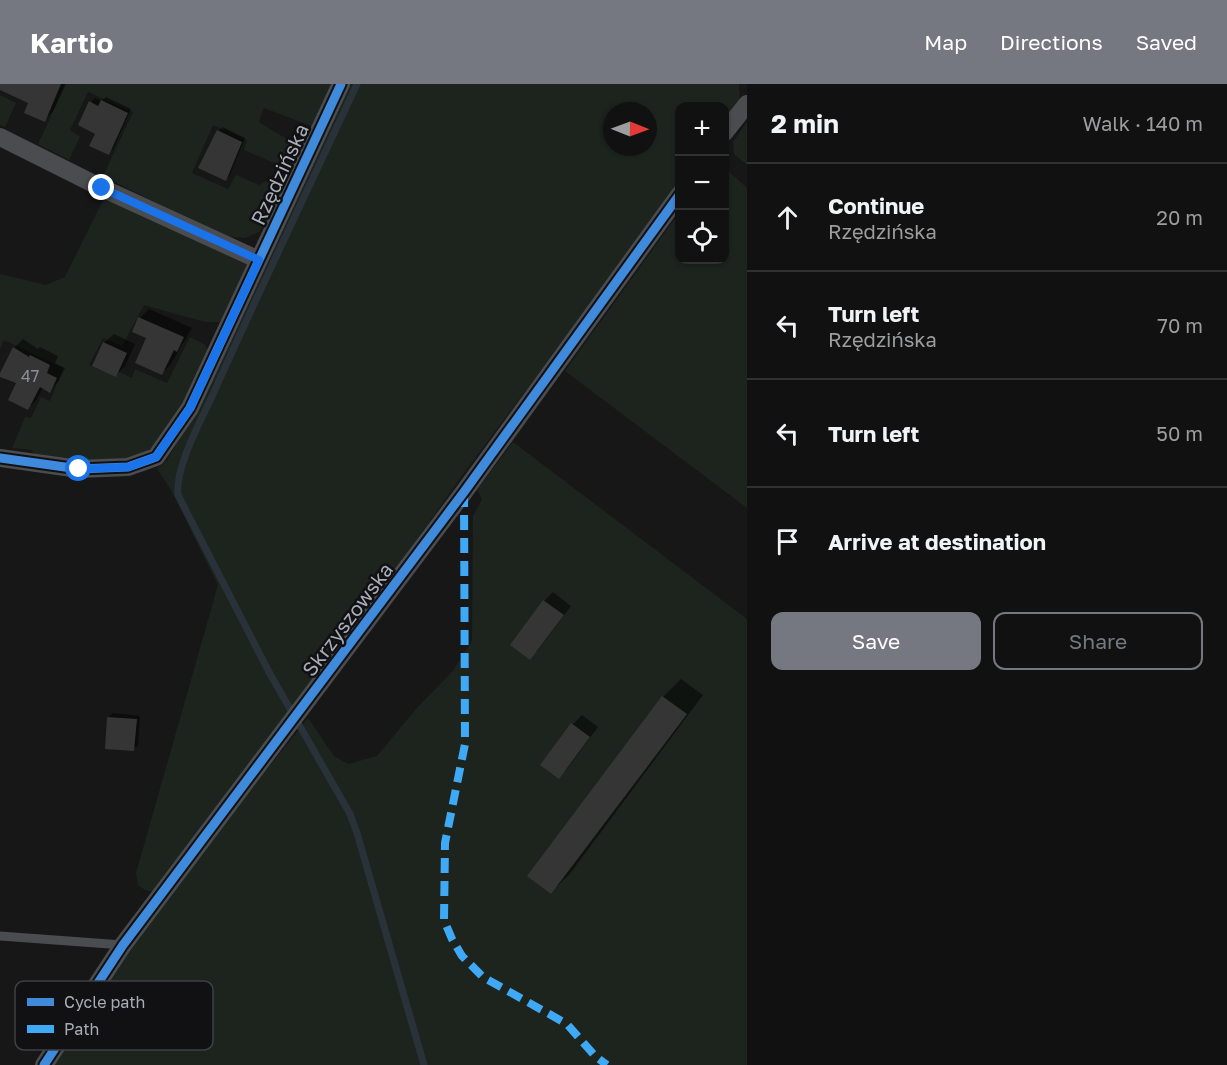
<!DOCTYPE html>
<html lang="en">
<head>
<meta charset="utf-8">
<style>
	body { margin:0; font-family:"Golos Text",sans-serif; background:#1a1a1a; color:#f1f3f6 }
	.controls { position:absolute; right:18px; top:18px; display:grid; overflow:hidden; border-radius:12px; box-shadow:0 2px 4px #0004 }
	.controls button { width:54px; height:54px; display:grid; place-items:center; padding:0; border:0; border-bottom:2px solid #303131; background:#111; color:#f1f3f6; font:30px sans-serif }
	.compass { position:absolute; left:603px; top:18px; width:54px; height:54px; border-radius:50%; background:#111; box-shadow:0 2px 4px #0004; rotate:91deg }
	.stop { position:absolute; width:18px; height:18px; margin:-14px; border:4px solid #1a73e8; border-radius:50%; background:#fff }
	.stop.end { background:#1a73e8; border-color:#fff; box-shadow:0 2px 6px #0008 }
	.list { margin:0; padding:0; list-style:none }
	h2 { display:flex; justify-content:space-between; align-items:center; height:78px; margin:0; padding:0 24px; font-size:26px }
	h2 small { font-size:20px; font-weight:400; color:#9c9d9f }
	.list li { display:grid; grid-template-columns:39px 1fr auto; gap:18px; align-items:center; box-sizing:border-box; height:108px; padding:0 24px; border-top:2px solid #303131 }
	.list b { display:block; font-size:22px; white-space:nowrap }
	.list p { margin:0; font-size:20px; white-space:nowrap; color:#9c9d9f }
	.list em { font-size:20px; font-style:normal; color:#9c9d9f }
	.actions { display:flex; gap:12px; padding:18px 24px }
	.actions a { flex:1; padding:14px 0; border:2px solid #757880; border-radius:12px; text-align:center; font-size:21px; color:#757880 }
	.actions .main { background:#757880; color:#fff }
	.icon { flex:none; width:33px; height:33px; fill:none; stroke:currentColor; stroke-width:2; stroke-linecap:round; stroke-linejoin:round }
	.map { position:relative; flex:none; width:747px; height:981px; overflow:hidden }
	header { display:flex; align-items:center; gap:36px; box-sizing:border-box; height:84px; padding:0 30px; background:#757880; color:#fff }
	header strong { font-size:28px }
	nav { display:flex; gap:33px; margin-inline-start:auto; font-size:21px }
	main { display:flex }
	aside { flex:1; background:#111 }
	.map>svg:first-child { display:block }
</style>
</head>
<body>
<header>
<strong>Kartio</strong>
<nav><a>Map</a><a>Directions</a><a>Saved</a></nav>
</header>
<main>
<div class="map">
<svg width="747" height="981" viewBox="0 0 747 981">
	<rect width="100%" height="100%" fill="#171717"/>
	<!-- green -->
	<path fill="#1d241e" fill-rule="evenodd" d="M66 0H334L314 43 264 24 259 38 303 65 295 82 279 81 244 66 247 56 213 41 192 89 228 105 236 91 259 101 273 93 280 98 272 131 259 148 245 154 222 152 103 92 133 28 88 8 70 46 80 53 69 76 38 60Z
		M347 0H739L740 21 725 41 724 22H680L679 102 464 389 380 507 152 808 145 806 138 801 136 789 218 501 171 406 157 385 167 376 180 354ZM612 27H648V63H612Z
		M0 11 16 19 5 43 0 41Z
		M747 38V81L734 70 733 58Z
		M725 84 747 104V424L565 287 679 129 680 176H724Z
		M105 112 250 182 227 233 219 238H205L144 221 122 262 103 254 89 281 116 292 119 288 132 294 135 285 167 299 190 253 205 261 209 269C191 308 172 370 122 376 93 380 63 374 34 372L32 366 12 364 25 333 31 334 41 313 50 317 63 284 4 256 0 265V190L46 201 65 193Z
		M513 358 747 535V981H54C128 858 219 746 308 634L334 672 348 680 377 672 416 625 452 588 472 557 473 432 482 415 477 406Z"/>
	<!-- shadow -->
	<path fill="#0007" d="M0 0H65L53 27 44 36 30 18 0 5Z
		M106 13 131 25 113 65 108 69 97 49 91 18 95 14 102 17Z
		M223 43 245 54 230 91 226 95 219 47Z
		M149 225 192 244 171 280 162 289 148 253 134 247 140 234Z
		M114 250 135 260 125 282 116 291 104 259Z
		M23 255 38 265 40 263 58 272 55 279 65 284 58 298 49 307 43 303 37 315 28 324 18 299 14 264Z
		M553 508 571 522 539 565 530 574 544 517Z
		M681 595 703 611 569 791 551 808 663 613Z
		M113 629 140 632 138 661 133 665 109 633Z
		M582 631 598 643 568 684 559 693 573 640Z"/>
	<g fill="none" stroke-linecap="round" stroke-linejoin="round">
		<!-- stream -->
		<path stroke="#2a3239" stroke-width="7" d="M357 0C309 103 260 205 214 308 202 335 175 382 178 411L269 588 350 730 357 749 424 981"/>
	</g>
	<!-- building -->
	<path fill="#353536" d="M0 0H61L45 38 24 29 28 19 0 6Z
		M101 16 128 29 109 71 89 62 95 50 78 41 89 17 98 22Z
		M217 46 242 58 226 97 198 84Z
		M138 233 184 253 177 268 174 266 162 291 135 279 146 254 132 248Z
		M103 258 127 269 116 293 92 282Z
		M13 263 29 273 30 271 50 281 47 289 57 294 50 309 40 303 28 326 8 316 16 299 0 293V289Z
		M543 516 564 531 530 576 510 561Z
		M662 612 687 630 551 810 527 792Z
		M107 633 137 635 134 667 105 665Z
		M571 639 590 653 559 695 540 681Z"/>
	<g fill="none" stroke-linecap="round" stroke-linejoin="round">
		<!-- service -->
		<path stroke="#4b4c50" stroke-width="9" d="M0 852 123 861"/>
		<!-- minor -->
		<path stroke="#4b4c50" stroke-width="18" d="M724 49 747 20
			M0 53 102 104 259 176
			M0 374 79 385 128 383 156 373 190 324 341 0
			M44 981 123 861 464 408 680 110"/>
		<!-- quiet -->
		<path stroke="#3fa9f5" stroke-width="8" stroke-dasharray="15 8" stroke-linecap="butt" d="M464 408 465 660 445 759 444 836 452 855 462 872 483 893 567 940 595 972 607 981"/>
		<defs>
			<path id="cycleway" d="M0 374 79 385 128 383 156 373 190 324 341 0
				M44 981 123 861 464 408 680 110"/>
		</defs>
		<!-- cycleway casing -->
		<use href="#cycleway" stroke="#111113" stroke-width="13"/>
		<!-- cycleway -->
		<use href="#cycleway" stroke="#408adc" stroke-width="9"/>
	</g>
	<g fill="none" stroke-linecap="round" stroke-linejoin="round">
		<!-- route -->
		<path stroke="#1a73e8" stroke-width="8" d="M79 385 128 383 156 373 190 324 259 176 102 104"/>
	</g>
	<g text-anchor="middle" dominant-baseline="central" stroke-width="5" stroke-linejoin="round" paint-order="stroke">
		<!-- number labels -->
		<g font-size="16" fill="#8b8f98">
			<text x="30" y="292">47</text>
		</g>
		<!-- street labels -->
		<g font-size="20" fill="#a8adb8" stroke="#111113">
			<text transform="translate(279 90) rotate(-65)">Rzędzińska</text>
			<text transform="translate(347 535) rotate(-53)">Skrzyszowska</text>
		</g>
	</g>
	<!-- legend -->
	<rect x="15" y="897" width="198" height="69" rx="9" fill="#111113" stroke="#3e4045" stroke-width="1.5"/>
	<rect x="27" y="914" width="27" height="8" fill="#408adc"/>
	<rect x="27" y="941" width="27" height="8" fill="#3fa9f5"/>
	<g font-size="16" fill="#a8adb8">
		<text x="64" y="924">Cycle path</text>
		<text x="64" y="951">Path</text>
	</g>
</svg>
<div class="controls">
<button>+</button>
<button>−</button>
<button><svg class="icon" aria-label="locate" viewBox="0 0 24 24"><circle cx="12" cy="12" r="6"/><path d="M12 2v4M12 18v4M2 12h4M18 12h4"/></svg></button>
</div>
<svg class="compass" viewBox="-18 -18 36 36"><path d="M0-13l5 13h-10z" fill="#e53935"/><path d="M0 13l5-13h-10z" fill="#9c9d9f"/></svg>
<div class="stop" style="left:79px;top:385px"></div>
<div class="stop end" style="left:102px;top:104px"></div>
</div>
<aside>
<h2>2 min<small>Walk · 140 m</small></h2>
<ul class="list">
<li><svg class="icon" aria-label="ahead" viewBox="0 0 24 24"><path d="M12 20V5M6 11l6-6 6 6"/></svg><div><b>Continue</b><p>Rzędzińska</p></div><em>20 m</em></li>
<li><svg class="icon" aria-label="left" viewBox="0 0 24 24"><path d="M17 20v-9H6M10 6l-5 5 5 5"/></svg><div><b>Turn left</b><p>Rzędzińska</p></div><em>70 m</em></li>
<li><svg class="icon" aria-label="left" viewBox="0 0 24 24"><path d="M17 20v-9H6M10 6l-5 5 5 5"/></svg><div><b>Turn left</b></div><em>50 m</em></li>
<li><svg class="icon" aria-label="arrive" viewBox="0 0 24 24"><path d="M6 21V4h12l-3 4 3 4H6"/></svg><div><b>Arrive at destination</b></div></li>
</ul>
<div class="actions"><a class="main">Save</a><a>Share</a></div>
</aside>
</main>
</body>
</html>
